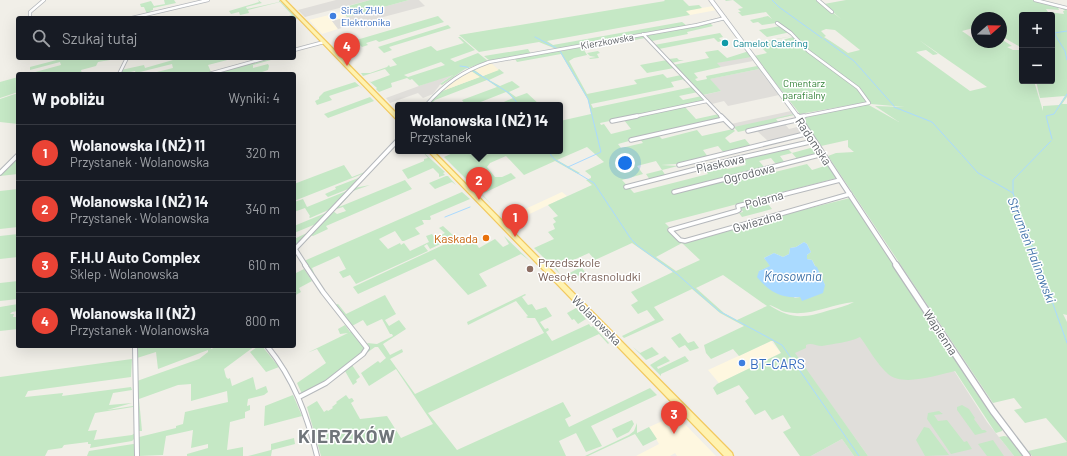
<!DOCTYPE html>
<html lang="pl">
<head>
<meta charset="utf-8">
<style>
	body { margin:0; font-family:Barlow,sans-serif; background:#20242c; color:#f1f3f6 }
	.controls { position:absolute; right:12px; top:12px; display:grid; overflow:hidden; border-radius:4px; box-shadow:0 4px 16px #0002 }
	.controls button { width:36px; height:36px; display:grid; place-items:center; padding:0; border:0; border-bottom:1px solid #363941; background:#171b24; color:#f1f3f6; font:20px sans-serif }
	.compass { position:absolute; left:971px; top:12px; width:36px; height:36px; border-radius:50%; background:#171b24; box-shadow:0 4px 16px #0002; rotate:70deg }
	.you { position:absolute; left:625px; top:163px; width:14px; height:14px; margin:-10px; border:3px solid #fff; border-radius:50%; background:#1a73e8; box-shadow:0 0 0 6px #1a73e833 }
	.badge { display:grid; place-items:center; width:26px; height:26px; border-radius:50%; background:#ea4335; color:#fff; font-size:13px; font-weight:700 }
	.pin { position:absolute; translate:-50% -33px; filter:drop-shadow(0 1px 2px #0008) }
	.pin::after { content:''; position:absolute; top:21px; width:14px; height:12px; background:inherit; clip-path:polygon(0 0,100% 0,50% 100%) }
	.popup { position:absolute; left:395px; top:102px; width:168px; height:52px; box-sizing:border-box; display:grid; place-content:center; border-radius:4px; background:#171b24; filter:drop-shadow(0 1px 3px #0005); font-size:13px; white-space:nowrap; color:#9ea1a6 }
	.popup b { font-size:15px; color:#f1f3f6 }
	.popup::after { content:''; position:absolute; left:50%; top:100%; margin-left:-8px; border:8px solid transparent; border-top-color:#171b24 }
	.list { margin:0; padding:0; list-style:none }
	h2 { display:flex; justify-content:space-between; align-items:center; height:52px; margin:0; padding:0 16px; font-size:17px }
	h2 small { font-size:13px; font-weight:400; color:#9ea1a6 }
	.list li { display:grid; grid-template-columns:26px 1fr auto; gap:12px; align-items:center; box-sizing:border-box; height:56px; padding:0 16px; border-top:1px solid #363941 }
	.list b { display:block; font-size:15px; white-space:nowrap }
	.list p { margin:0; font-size:13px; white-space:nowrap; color:#9ea1a6 }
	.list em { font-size:13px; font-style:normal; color:#9ea1a6 }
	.icon { flex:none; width:22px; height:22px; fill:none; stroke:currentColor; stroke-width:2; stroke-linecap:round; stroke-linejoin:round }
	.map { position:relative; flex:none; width:1067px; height:456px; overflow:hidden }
	.search { position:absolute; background:#171b24; box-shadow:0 4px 16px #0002; left:16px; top:16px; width:280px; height:44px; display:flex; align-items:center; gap:10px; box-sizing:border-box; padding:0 14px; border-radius:4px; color:#9ea1a6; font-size:15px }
	.panel { position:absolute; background:#171b24; box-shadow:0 4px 16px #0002; left:16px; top:72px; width:280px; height:276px; border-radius:4px }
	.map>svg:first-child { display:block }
</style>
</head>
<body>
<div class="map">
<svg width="1067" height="456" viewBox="0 0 1067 456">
	<rect width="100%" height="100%" fill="#f1efe8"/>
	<!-- commercial -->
	<path fill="#fef7e0" d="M713 6 717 10 690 15 685 11Z
		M349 10 351 12 345 14 347 17 332 21 338 29 322 34 309 20Z
		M562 192 567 196 511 223 506 218Z
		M771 341 781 353 719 383 708 370Z
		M676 415 716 456H677L675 453 670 456H636L659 444 649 427Z"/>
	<!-- industrial -->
	<path fill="#e0deda" d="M336 0H370L305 17 298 10Z
		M409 0H419L425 6 338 29 332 21Z
		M749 56 753 61 721 67 716 63Z
		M759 69 779 95 728 106 724 101 712 104 704 95 721 91 709 79Z
		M452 74 453 75 442 82 433 94 423 98 418 93 390 103 386 98Z
		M791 111 794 115 735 128 731 124Z
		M784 123 789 129 801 126 804 133 769 142 756 130Z
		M901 288 987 422 1014 456H868L777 329Z
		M842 439 854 456H811Z"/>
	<!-- green -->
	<path fill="#c5e8c5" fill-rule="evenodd" d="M164 0H174L176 3 153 8V10L150 11 151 13 147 14 144 7H141L140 4 151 1 154 6 165 4Z
		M258 0 262 3 246 7 247 9 279 2V0L298 18 294 20V18H282L292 15 280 2 248 10 249 13 240 15 239 12 231 14 229 11 259 2Z
		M370 0H409L347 17 345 14 351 12 345 7Z
		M664 0H683L689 6 699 5 702 8 686 11 690 15 547 41 553 45 682 22 686 25 695 24 643 35 645 38 584 50 589 58 596 57 590 56 587 53 598 51 600 53 597 54 599 58 590 59 587 55 574 58 569 61 587 94 637 84 634 80 663 74 667 78 681 75 685 79 671 82 674 87 591 104 593 108 692 87 686 81H683L685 80 698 92 679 96 683 100 702 96 705 101 600 123 601 125 604 124 611 134 631 129 624 120 685 107 696 119 719 114 723 118 628 139 629 141 618 144 621 148 643 143 640 139 658 135 662 139 697 130 702 136 733 129 735 131 725 138 730 143 745 139 751 146 724 153 718 146 703 150 708 157 694 159V160L676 164 661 165 678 166 662 170 666 176 650 180 646 174 662 170 656 161 637 166 643 174 622 180 634 193 708 174 704 168 721 164 727 169 746 165 742 160 787 148 792 153 814 147 813 145H815L821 154 798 160 792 153 780 156 785 163H775L771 158 759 161 765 168 758 170 763 175 807 164 812 170 828 165 837 178 665 223 669 227 667 229 682 243H686L794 212 850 198 1003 429 1002 431 996 433 995 432 955 371C937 375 903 387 888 374 876 363 869 349 860 337 851 342 832 344 822 346 816 346 811 342 806 345V348L795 353 868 456H854L842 439 811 456H800L783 432 791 428 783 415 772 420 765 410 755 415 745 401 749 398 739 385 717 395 713 388 717 384 781 353 773 341H771L739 356 733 349 711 359 706 353 704 345 744 326 720 313 692 289 654 307 664 320 624 338 622 336 655 320 647 310 638 314 631 305 638 301 631 292 673 272 632 243 595 260 589 253 556 268 560 274 534 248 554 239 548 232 555 229 553 224 556 222 553 218 558 216 548 205 592 185 586 180 591 178V176L585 171 604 162 587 147 557 160 580 173 578 174 555 161 524 175 506 156 490 163 487 167 495 177H502L511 173 516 178 482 194 491 204 444 157 457 151H475L480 156 492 151 496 153 501 151H560V126L563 125 560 121 591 114 588 100 561 54 517 62 515 59 498 61 556 49 539 42 479 52 459 35 665 1ZM804 242 807 244 811 252 807 255V259L812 260 825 285 800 297 795 298 759 271 771 266 764 258 774 253 783 257 789 254 790 248 796 247ZM682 243 700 260 676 271 656 257ZM723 275 767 306 737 320 724 313 696 288ZM854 302C846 306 838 308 830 310 806 318 791 320 769 305 775 306 780 311 786 312 810 317 831 304 854 302Z
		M725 0H817L841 19 824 4 846 0H1032L1058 7 1059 10 1046 9 1048 12 1064 14 1063 11H1065L1061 8 1067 9V97L1062 104H1067V315L1063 314 1067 322V456H1032L1028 451 1067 442 1046 418 1025 423 1014 410 1022 408 1014 398 993 403 828 156 836 153 854 152 848 147V140L821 146 802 118 806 116 808 117 867 104 899 122 875 106 905 107 871 104 861 89 822 60 857 87 867 102 800 114 754 56 767 53 762 48 766 47 759 42 793 36 773 40 776 42 793 37 803 44 802 42 791 32 767 37 759 30 780 26 776 23 762 25 758 22 753 23 750 20 768 16 772 19 766 12 742 16 738 12H741L738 9 743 8 733 0 726 1ZM1022 15H1052V81H1036L1040 98 1065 96 1059 105 1043 106V111L1034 81H1022V50H1013L1007 47 1012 46 1001 39 1002 44 999 42H990L994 44 989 45 984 42H977V39L975 40 962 31 977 27V18H1001V36L1022 48ZM826 29 835 30 860 50 848 53C840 47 832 42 824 37L826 36 821 31ZM919 40 987 87 970 91 916 52 926 50 933 55 938 54Z
		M438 16 444 22 379 42 376 40 366 43 368 45 362 47 359 44 356 45 353 41Z
		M722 20H724L725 22 724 20 710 23 713 26 687 32 688 34 652 41H650L645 35Z
		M448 25 451 28 389 47 392 50 384 53 378 47Z
		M720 33 723 37 719 38 722 41 718 42 714 38 659 49 669 59 677 58 679 60H684L672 63 654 45Z
		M458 37H460L475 50 450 59 455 62 478 53 488 61 465 69 442 85 440 84 453 75 419 86 412 79 410 80 407 78 391 83 392 87 379 92 376 89 377 88 369 81 371 82 390 75 385 69 363 76 361 73H370L387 67 389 65 390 67 397 65 392 59 431 46 437 51 464 43ZM441 62 445 65 408 77 404 75Z
		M528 49 531 54 490 61 484 56Z
		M718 50 727 58 746 52H748L751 57 717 63 721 67 694 73 698 78 695 79 697 81 707 79 706 76 757 66 763 73H762L759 69 710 79 721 91 703 95 673 65 709 58 705 52Z
		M64 58H109L110 60 98 62 96 66 81 70 82 74H28L61 65 60 62 30 70V67Z
		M168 58H175L176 60 182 58H235L208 65 211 72 217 71 208 74H187L186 72 177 74H157V72L173 68 172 64 136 73 135 71 120 74 121 70 144 65 145 68 173 60 172 58 169 59Z
		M269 58H278L253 65V68L268 64 269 66 268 70 256 74H224L222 72 216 74Z
		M667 60 674 68 647 73 640 65Z
		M472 68 483 76 499 69 504 73 489 80 500 86 512 81 520 87 509 92 516 97 527 93 540 105H497L513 98 506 92 473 105H462L465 104 462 100 497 87 487 80 435 100 433 102 436 105H427L440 92 479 77 468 69Z
		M18 77V92L0 98V82Z
		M355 82 363 89 359 86 329 96 332 100 317 105 315 101 319 99V97L324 92Z
		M18 93V124L0 122V99Z
		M370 97 374 101 328 118 324 114Z
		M794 114 797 117 795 118 794 115 776 119 779 123 738 132 734 127Z
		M422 151 445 172 443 173 445 175 439 177V174L433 168 408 179 402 170 424 161V159L428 158Z
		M18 157V174L0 176V175Z
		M344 165 352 177 365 172 369 169 365 173 294 201V184Z
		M446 176H448L456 185 452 182 435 189 429 183Z
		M361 177 351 188 328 197 325 194 336 189 335 187Z
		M405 180 412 189 326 226 328 229 313 236 310 235 333 211 337 214 346 211 343 207 333 210 354 188 370 185 353 191 339 207Z
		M18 189V227L0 229V191Z
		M349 190 333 208 310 218 309 217 310 216 305 208 294 212V202L303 199 307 207Z
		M462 192 470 199 430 216 431 219 430 220H422L424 224 415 228 420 234 404 241H402L395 231 379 239 388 249 400 243 401 245 404 243 410 251 429 242 426 236 432 234 435 238 445 233 439 228 443 226 455 237 430 249 427 244 424 246 428 251 356 284 350 275 343 278 339 272 346 269 339 256 312 268 314 273 312 274 304 261Z
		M765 200 772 209 742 217 739 213 743 212 740 207Z
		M328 212 294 248V239L307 233 316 224 294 233V226Z
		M18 234V257L0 259V236Z
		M504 236 530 261 521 254 479 274 487 286 468 295 435 259 358 294 353 287 456 239 462 246 474 240 479 248 495 239 503 247 509 244Z
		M581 267 585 272 569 281 562 277Z
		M304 269 312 281 299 288 301 292 294 296V274Z
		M18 281V299L0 301V283Z
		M525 294 526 295 522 297 528 305 532 304 536 310 546 307 552 316 540 322 545 329 548 328 549 330 546 332 552 341 589 324 591 327 593 326 609 343 608 344 599 334 428 413 457 450 563 402 571 416 565 419 569 427 650 388 657 395 591 426 602 446 586 452 576 433 559 441 566 456H321L307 407 317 401 324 412 327 410 328 411 333 408 332 407 337 403 336 402 346 395 349 399 352 398 354 401 351 403 360 419 387 416 401 438 433 424 396 369 369 386 361 373 378 361 380 363 386 358 378 347H375L368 352 369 346 367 343 377 344 393 336 392 334H390L382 319 367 326 363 320 352 326 335 305 338 304 346 314 385 295 396 314 385 320 389 326 399 320 406 329 383 344 390 355 402 349 403 352 390 359 415 394 544 333 535 318H528L526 317 528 316 516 301 468 325 467 322Z
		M18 304V311L12 312 10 314H14L13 317H18V329L0 331V307Z
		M576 308 586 319 578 324 574 319 572 320 567 313Z
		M345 325 350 332 352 331 365 347 363 352 329 379 302 394 297 383 326 363 317 349 307 353 348 333 340 334 338 329Z
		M680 333 688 343 694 341 699 348 690 351 685 345 679 348 671 338Z
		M137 346H211V349L219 346H255L224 369 226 377 228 379 230 378 232 386 253 377 256 390 266 386 268 392 264 395 248 399 247 406 250 405V410L245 412V418L230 422 227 450 243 447V456H187V454L208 448V444L191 448 193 430 166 436 163 455 139 456V437L176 428V426L183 424 185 412 228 402 227 391 191 401V384L178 385 139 399 142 431H139L137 381 199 359 208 352V350L158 369 156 352 137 358Z
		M262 346 279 367 266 372 250 352 257 347Z
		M633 347 640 353 652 347 659 354 646 360Z
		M665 356 670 361 657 367 658 369 685 356 689 361 661 374V376L650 365Z
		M132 359 131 377 28 391 25 397 63 393 62 396 131 387 132 390 113 393 109 405 132 403 107 410 133 406V407L95 413 88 431 97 430 94 440 132 435 135 433V438L132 441 90 448 91 444H88V442L64 445 62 448 48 450 45 456H0V377Z
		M352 365 360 377 356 380 357 382 353 385 345 371Z
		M293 395 302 416 264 426 265 406Z
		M962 405 969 409 975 418 974 419 982 430H985L987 432 975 435 957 410V407Z
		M939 411 943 414 934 415 938 421 947 420 964 442 967 441 972 449 951 454 927 419 928 413Z
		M632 420 634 424 629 432 617 438 612 429Z
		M637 423V433L649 427 657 439 643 446 635 434 588 456H585L629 435 634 431Z
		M924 427 929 428 949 455 925 456 916 440Z
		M1004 436 1009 437 1023 456H1014L999 437Z
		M294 438 295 444 272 450 271 456H248L271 450V444Z
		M993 440 1004 456H987L978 444Z
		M133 444H135V456H87L89 451Z"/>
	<!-- sand -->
	<path fill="#fbf3d9" d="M491 63 499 70 483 76 472 68Z
		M468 69 480 77 442 91 449 81Z"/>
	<!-- water -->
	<path fill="#aadaff" d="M804 242 807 244 811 252 807 255V259L812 260 815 266 817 267 825 285 823 293 802 301 800 297C782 299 768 291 757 277L759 271 770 266 764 258 774 253 783 257 789 254 790 248 796 247Z"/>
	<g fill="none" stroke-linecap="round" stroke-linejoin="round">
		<!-- stream -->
		<path stroke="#aadaff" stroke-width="1" d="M772 0 779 7 822 38
			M1067 31 1054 33 1065 51 1067 60
			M535 37 558 49
			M824 39 854 61 894 106
			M560 51 588 99 601 152 568 167
			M460 66 467 67 509 93 519 105
			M894 107 932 122 961 154
			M1052 139 1046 116 1054 114 1067 94
			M548 151 554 159 594 183 631 239 638 246 677 274 719 311 782 345 859 456
			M962 155 978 173 1013 193 1067 343
			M1013 193V180L1051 141
			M445 217 470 207"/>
		<defs>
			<path id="minor-far2" d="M818 0 832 12
				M1035 0 1067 8
				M30 18V12L44 0
				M132 18 208 0
				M777 23 791 33 808 51 858 88 869 103 799 117
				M643 34 722 117
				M294 50 324 42
				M119 74 127 58
				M209 74 266 58
				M426 105C446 83 461 72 489 62L697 25 725 18
				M632 117 707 101"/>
			<path id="minor-far1" d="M721 116 732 127
				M798 117 804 116
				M612 121 637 116
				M748 131 800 119
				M631 140 724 119
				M679 165 809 133
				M0 173 18 155
				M840 180 738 206 739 210 737 211 670 230 680 240 685 241 850 194
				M626 187 735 159 814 141
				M674 192 823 154
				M295 249 306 266
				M295 249 398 140"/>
			<path id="minor" d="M135 346 137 456
				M267 346C294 379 307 415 317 456
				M299 397 326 383 363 354 367 348 323 292 305 265"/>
			<path id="tertiary-far2" d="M711 0 798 117"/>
			<path id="tertiary-far1" d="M798 116 897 266"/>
			<path id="tertiary" d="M896 265 993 411 1027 456"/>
			<path id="primary" d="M281 0H285L398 115V119H396Z
				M428 151H433L732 453 733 456H724Z"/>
		</defs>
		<!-- minor-far2 casing -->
		<use href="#minor-far2" stroke="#b5b8bc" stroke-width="4"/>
		<!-- minor-far1 casing -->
		<use href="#minor-far1" stroke="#b5b8bc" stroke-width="5.5"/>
		<!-- minor casing -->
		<use href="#minor" stroke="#b5b8bc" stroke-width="6"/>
		<!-- tertiary-far2 casing -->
		<use href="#tertiary-far2" stroke="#b5b8bc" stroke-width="5"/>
		<!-- tertiary-far1 casing -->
		<use href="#tertiary-far1" stroke="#b5b8bc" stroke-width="6"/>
		<!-- tertiary casing -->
		<use href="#tertiary" stroke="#b5b8bc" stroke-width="8"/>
		<!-- primary casing -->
		<use href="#primary" stroke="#f2c960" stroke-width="2.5"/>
		<!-- minor-far2 -->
		<use href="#minor-far2" stroke="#fff" stroke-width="2.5"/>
		<!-- minor-far1 -->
		<use href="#minor-far1" stroke="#fff" stroke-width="3.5"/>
		<!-- minor -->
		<use href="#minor" stroke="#fff" stroke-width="4"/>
		<!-- tertiary-far2 -->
		<use href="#tertiary-far2" stroke="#fff" stroke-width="3.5"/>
		<!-- tertiary-far1 -->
		<use href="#tertiary-far1" stroke="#fff" stroke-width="4"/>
		<!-- tertiary -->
		<use href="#tertiary" stroke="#fff" stroke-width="5.5"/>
		<!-- primary -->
		<use href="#primary" fill="#fff2af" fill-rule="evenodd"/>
	</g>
	<!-- markers -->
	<g fill="#3f7fe0" stroke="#fff" stroke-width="1.5">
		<circle cx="333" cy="16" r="4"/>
		<circle cx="742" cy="363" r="4"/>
	</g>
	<circle fill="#0f9aa8" stroke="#fff" stroke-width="1.5" cx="725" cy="43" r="4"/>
	<circle fill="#e8710a" stroke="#fff" stroke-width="1.5" cx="486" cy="238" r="4"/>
	<circle fill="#8d6e63" stroke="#fff" stroke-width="1.5" cx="530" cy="269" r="4"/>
	<g text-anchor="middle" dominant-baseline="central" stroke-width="3" stroke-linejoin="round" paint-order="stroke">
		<!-- far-shop labels -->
		<g font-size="10" fill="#366cbe" stroke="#fff" text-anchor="start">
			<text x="341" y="10">Sirak ZHU<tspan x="341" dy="12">Elektronika</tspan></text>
		</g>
		<!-- far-street labels -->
		<g font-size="10" fill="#5f6368" stroke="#fff">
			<text transform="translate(607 41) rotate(-10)">Kierzkowska</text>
		</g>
		<!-- far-culture labels -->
		<g font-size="10" fill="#0d838f" stroke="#fff" text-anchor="start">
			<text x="733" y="43">Camelot Catering</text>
		</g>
		<!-- far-park labels -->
		<g font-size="10" fill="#348238" stroke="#fff">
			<text x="804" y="83">Cmentarz<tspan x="804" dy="12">parafialny</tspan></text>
		</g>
		<!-- street labels -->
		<g font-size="12" fill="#5f6368" stroke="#fff">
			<text transform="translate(814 141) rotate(56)">Radomska</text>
			<text transform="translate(720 163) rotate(-13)">Piaskowa</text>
			<text transform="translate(749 173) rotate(-14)">Ogrodowa</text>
			<text transform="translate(764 199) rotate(-15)">Polarna</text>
			<text transform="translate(757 221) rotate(-16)">Gwiezdna</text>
			<text transform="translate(597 320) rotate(45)">Wolanowska</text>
			<text transform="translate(941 332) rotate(57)">Wapienna</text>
		</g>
		<!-- food labels -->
		<g font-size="12" fill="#c56008" stroke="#fff" text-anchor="end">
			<text x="478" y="238">Kaskada</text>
		</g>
		<!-- education labels -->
		<g font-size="12" fill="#785e54" stroke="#fff" text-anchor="start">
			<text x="538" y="262">Przedszkole<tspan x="538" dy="14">Wesołe Krasnoludki</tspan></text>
		</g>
		<!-- water labels -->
		<g font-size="13" font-style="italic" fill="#4174aa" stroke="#fff">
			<text transform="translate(1032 250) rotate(69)">Strumień Halinowski</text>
			<text x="793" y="276">Krosownia</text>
		</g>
		<!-- near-shop labels -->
		<g font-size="14" fill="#366cbe" stroke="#fff" text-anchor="start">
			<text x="750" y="363">BT-CARS</text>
		</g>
		<!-- near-district labels -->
		<g font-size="19" font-weight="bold" letter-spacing="1" fill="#70757a" stroke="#fff">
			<text x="347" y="435">KIERZKÓW</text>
		</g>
	</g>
</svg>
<div class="controls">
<button>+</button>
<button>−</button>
</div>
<svg class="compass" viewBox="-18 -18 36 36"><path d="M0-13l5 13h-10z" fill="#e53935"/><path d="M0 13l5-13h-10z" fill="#9ea1a6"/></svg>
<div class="you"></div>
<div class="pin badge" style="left:515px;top:237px">1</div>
<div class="pin badge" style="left:479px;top:200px">2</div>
<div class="popup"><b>Wolanowska I (NŻ) 14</b>Przystanek</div>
<div class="pin badge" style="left:674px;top:434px">3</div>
<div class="pin badge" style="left:347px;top:66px">4</div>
<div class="search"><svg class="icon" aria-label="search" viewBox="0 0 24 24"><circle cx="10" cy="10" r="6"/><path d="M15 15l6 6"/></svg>Szukaj tutaj</div>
<section class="panel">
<h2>W pobliżu<small>Wyniki: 4</small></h2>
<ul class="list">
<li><span class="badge">1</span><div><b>Wolanowska I (NŻ) 11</b><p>Przystanek · Wolanowska</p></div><em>320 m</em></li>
<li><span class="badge">2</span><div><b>Wolanowska I (NŻ) 14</b><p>Przystanek · Wolanowska</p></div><em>340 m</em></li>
<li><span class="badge">3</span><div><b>F.H.U Auto Complex</b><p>Sklep · Wolanowska</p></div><em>610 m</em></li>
<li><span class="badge">4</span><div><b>Wolanowska II (NŻ)</b><p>Przystanek · Wolanowska</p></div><em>800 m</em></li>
</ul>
</section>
</div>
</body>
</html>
